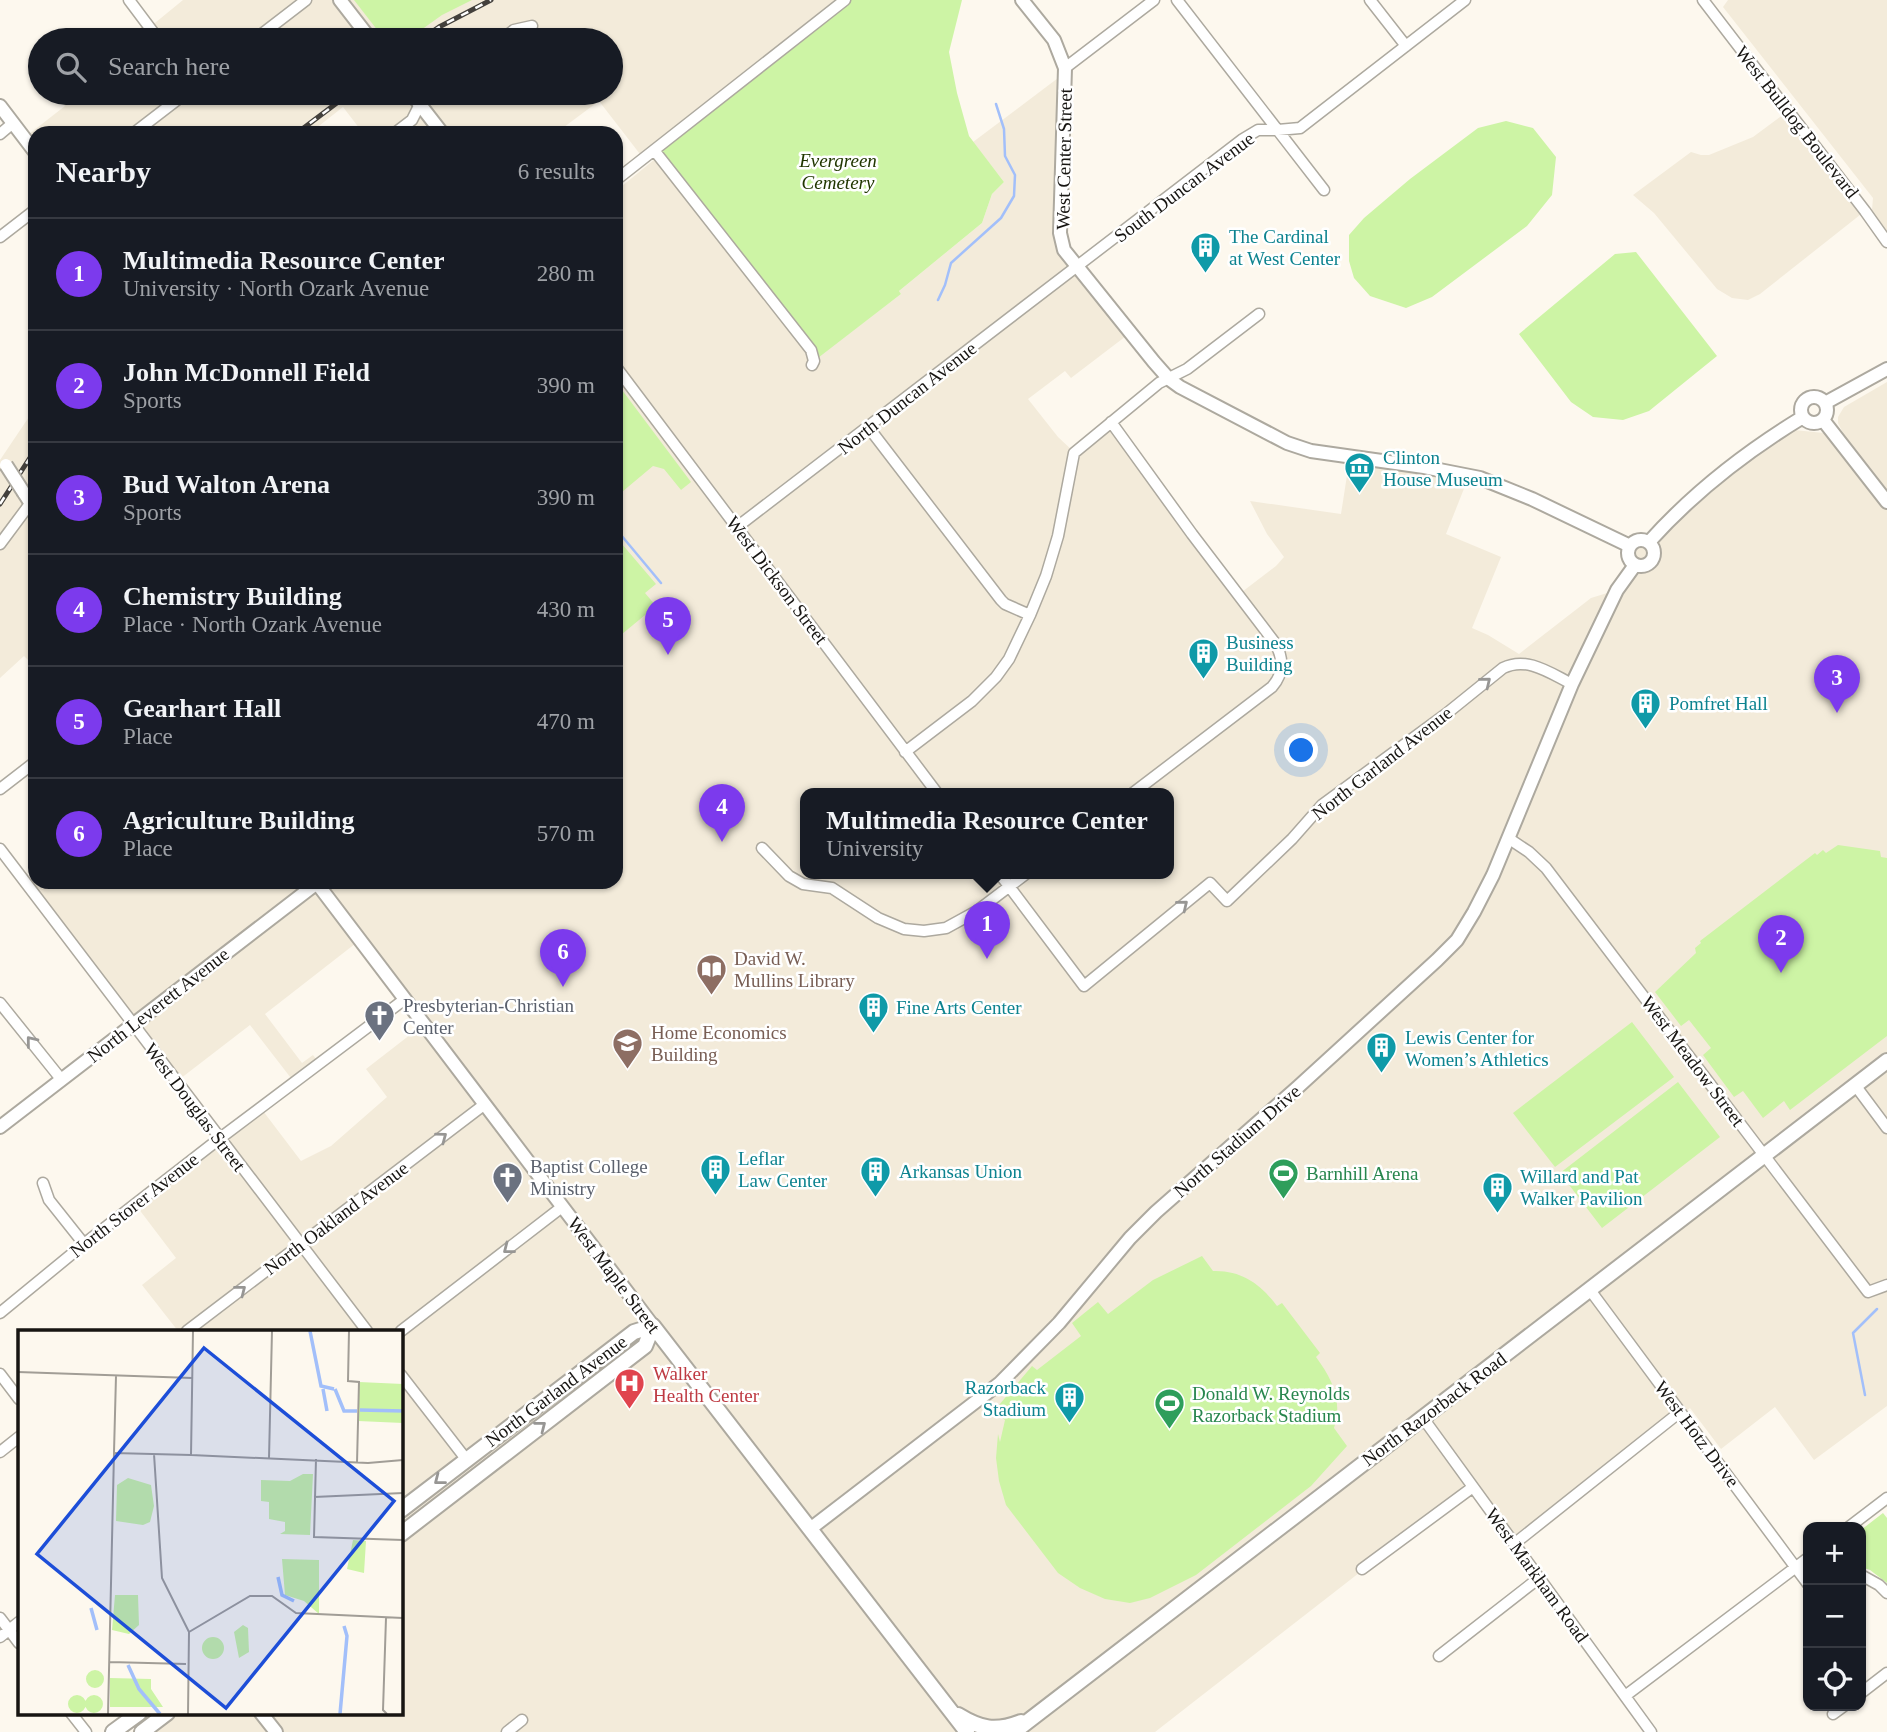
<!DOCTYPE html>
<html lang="en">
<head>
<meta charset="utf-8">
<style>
	body { margin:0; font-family:"Times New Roman",serif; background:#20242c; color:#f1f3f6 }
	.controls { position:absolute; right:21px; bottom:21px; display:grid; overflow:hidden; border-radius:14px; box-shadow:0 2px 5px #0004 }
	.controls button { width:63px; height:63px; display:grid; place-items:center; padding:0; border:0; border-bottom:2px solid #363941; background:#171b24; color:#f1f3f6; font:35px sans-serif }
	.you { position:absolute; left:1302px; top:751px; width:24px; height:24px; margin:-18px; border:5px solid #fff; border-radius:50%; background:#1a73e8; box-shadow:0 0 0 10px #1a73e833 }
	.badge { display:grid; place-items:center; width:46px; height:46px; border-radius:50%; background:#7c3aed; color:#fff; font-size:23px; font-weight:700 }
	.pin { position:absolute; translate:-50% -58px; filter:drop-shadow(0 2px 4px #0008) }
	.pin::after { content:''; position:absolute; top:37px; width:24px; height:21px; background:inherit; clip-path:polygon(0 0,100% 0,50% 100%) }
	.popup { position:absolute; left:800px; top:788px; width:374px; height:91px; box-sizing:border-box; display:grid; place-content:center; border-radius:14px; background:#171b24; filter:drop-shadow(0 2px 5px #0005); font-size:23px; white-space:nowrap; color:#9ea1a6 }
	.popup b { font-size:26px; color:#f1f3f6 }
	.popup::after { content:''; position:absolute; left:50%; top:100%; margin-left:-14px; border:14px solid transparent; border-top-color:#171b24 }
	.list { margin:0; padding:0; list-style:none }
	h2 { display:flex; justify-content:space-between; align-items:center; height:91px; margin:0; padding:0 28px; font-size:30px }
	h2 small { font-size:23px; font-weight:400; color:#9ea1a6 }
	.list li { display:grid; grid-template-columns:46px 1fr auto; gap:21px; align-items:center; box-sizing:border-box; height:112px; padding:0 28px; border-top:2px solid #363941 }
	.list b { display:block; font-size:26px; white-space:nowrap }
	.list p { margin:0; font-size:23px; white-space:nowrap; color:#9ea1a6 }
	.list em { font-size:23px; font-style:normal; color:#9ea1a6 }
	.icon { flex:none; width:38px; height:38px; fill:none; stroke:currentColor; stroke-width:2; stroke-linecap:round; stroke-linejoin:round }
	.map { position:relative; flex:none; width:1887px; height:1732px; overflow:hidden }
	.search { position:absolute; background:#171b24; box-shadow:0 2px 5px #0004; left:28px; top:28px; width:595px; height:77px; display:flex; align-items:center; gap:18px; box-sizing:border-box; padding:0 24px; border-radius:38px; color:#9ea1a6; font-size:26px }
	.panel { position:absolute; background:#171b24; box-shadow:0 2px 5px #0004; left:28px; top:126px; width:595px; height:763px; border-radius:21px }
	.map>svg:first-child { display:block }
</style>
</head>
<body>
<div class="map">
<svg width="1887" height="1732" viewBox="0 0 1887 1732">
	<rect width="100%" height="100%" fill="#fdf8ee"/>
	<!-- built -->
	<path fill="#f3ebda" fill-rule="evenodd" d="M183 0H845L643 158 599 101 556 133H363L343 107 310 133H35V152L24 138 65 106 55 93H611V40H125L146 23 150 27Z
		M1728 0H1887V232L1872 210 1873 198 1723 7Z
		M1066 72 1064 250 1130 333 1071 378 1065 371 1028 399 1058 437 1074 452 1111 422 1238 595 1276 566 1284 557 1267 534 1250 501 1341 514 1350 456 1469 476 1446 534 1501 557 1472 628 1488 635 1519 654 1591 598 1617 590 1631 562 1628 557 1630 546 1639 540 1649 542 1784 429 1844 435 1838 423V417L1844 407 1887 382V1406L1814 1460 1775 1407 1721 1449 1690 1408 1514 1544 1473 1487 1362 1569 1359 1573 1155 1732H142L167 1713H401V1331H178L142 1285 176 1258 135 1204 260 1107 301 1161 331 1146 387 1097 366 1069 424 1024 360 940 265 1014 302 1063 313 1055 319 1063 294 1082 250 1025 176 1082 26 883 35 877V882H616V191L655 159 814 360 901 294 899 291 982 223 992 194 1004 182 973 142ZM805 793H1169V873H805Z
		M1788 111 1865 211 1760 294 1748 300 1732 298 1717 289 1654 213 1633 195 1691 152 1701 155H1709L1753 137Z
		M35 408V653L28 660 24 656 0 678V460Z"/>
	<!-- green -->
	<path fill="#cdf4a5" d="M354 0H472L442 15 407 40H385Z
		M845 0H962L949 52 957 93 969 136 1004 182 992 194 982 223 899 291 901 294 814 361 654 150Z
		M1506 121 1533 128 1556 157 1552 195 1527 226 1432 297 1406 308 1370 296 1354 278 1349 261V235L1364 218 1410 179 1478 128Z
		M1636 252 1717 356 1649 411 1623 420 1593 417 1571 402 1519 334 1615 254Z
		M616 382 691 482 681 490 664 469 653 466 616 497Z
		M616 537 656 584 645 593 656 606 616 639Z
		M1838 845 1880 851 1881 857 1887 858V1036L1790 1110 1784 1101 1763 1118 1743 1091 1734 1097 1703 1055 1711 1048 1689 1020 1681 1026 1655 992 1696 953 1695 948 1701 943 1700 941 1815 853 1817 855 1823 850 1826 853Z
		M1632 1022 1674 1077 1555 1167 1513 1113Z
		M1678 1082 1720 1137 1602 1228 1560 1173Z
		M1202 1256 1213 1271C1241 1270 1261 1284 1277 1306L1282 1303 1320 1353 1316 1357C1332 1379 1343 1400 1334 1428L1347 1446 1311 1486 1196 1575 1150 1598 1130 1603 1105 1599 1080 1588 1058 1573 1006 1505 999 1481 996 1458 998 1434 1000 1442 1005 1420 994 1411 1032 1366 1037 1370 1081 1336 1072 1323 1098 1302 1108 1314 1153 1280Z
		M1883 1513 1887 1518V1583L1870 1570 1861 1567V1530Z"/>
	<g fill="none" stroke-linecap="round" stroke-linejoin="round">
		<!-- stream -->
		<path stroke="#a2bffa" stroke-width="2.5" d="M938 300 945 285 951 263 1001 218 1014 196 1015 175 1005 156 1004 129 996 104
			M616 529 661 583
			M1865 1395 1853 1333 1877 1309"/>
		<defs>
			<path id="minor" d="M129 0 159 40
				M1177 0 1324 190
				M1370 0 1406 46
				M1703 0 1865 211 1887 242
				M254 40 306 0
				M501 40 514 30 532 26
				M1065 68 1154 0
				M134 133 186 93
				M395 133 412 120 420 104 435 93
				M0 134 13 123
				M654 150 811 350 814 361 812 365
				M616 180 845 0
				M0 237 35 210
				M616 367 937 793
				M1111 422 1192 534 1275 643C1284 659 1284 673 1272 687L1133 793
				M869 428 1001 600 1005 604 1030 615
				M737 527 1243 139 1258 130H1278L1300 128 1465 0
				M0 544 35 497
				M905 752 972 701 996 677 1009 659 1030 615 1046 576 1058 536 1074 453 1159 383 1187 369 1259 314
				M0 789 35 762
				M1508 838 1529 852 1546 868 1868 1292 1887 1285
				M762 848 789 876 803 884 832 888 878 918 904 929 924 931 946 928 977 911 1027 873
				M0 849 367 1331
				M999 873 1084 986 1210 883 1227 901 1292 839 1322 805 1446 714 1503 668C1527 656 1550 673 1572 684
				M0 1003 61 1079
				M1855 1085 1887 1128
				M43 1183 49 1200 84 1244
				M1590 1290 1796 1568 1808 1569
				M0 1313 84 1244 219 1139 405 999
				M187 1331 485 1104
				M401 1331 562 1207
				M0 1374 19 1399
				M401 1375 466 1459
				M1423 1418 1651 1732
				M0 1452 19 1437
				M1849 1527 1887 1498
				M1514 1544 1680 1412
				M1796 1568 1808 1584
				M1362 1569 1473 1487
				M1861 1575 1879 1585 1887 1593
				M0 1618 19 1643
				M0 1637 19 1622
				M1439 1656 1539 1578
				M1861 1693 1887 1673
				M1625 1696 1808 1558
				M71 1713 86 1732
				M1833 1714 1844 1706
				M507 1732 522 1720"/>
			<path id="tertiary" d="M340 0 371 40
				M1022 0 1054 40 1065 68 1060 233 1064 250 1154 362 1169 379 1180 387 1287 443 1311 451 1424 467 1480 478 1532 499 1630 546
				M411 93 442 133
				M0 106 35 152
				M1801 410a13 13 0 1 1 26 0a13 13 0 1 1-26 0Z
				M1825 403 1887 369
				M1823 420 1887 502
				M24 493 35 510
				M1628 553a13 13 0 1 1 26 0a13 13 0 1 1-26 0Z
				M1649 542C1693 493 1747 451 1803 417
				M316 882 653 1326
				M0 1127 317 883
				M810 1529 1000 1383 1059 1323 1130 1238 1156 1212 1298 1087 1437 960 1457 940 1474 912 1493 875 1572 684 1617 590 1635 565
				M261 1713 276 1732"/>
			<path id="secondary" d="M653 1326 967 1732
				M401 1510 634 1332 653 1326
				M401 1534 645 1346 653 1326
				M958 1715C981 1729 995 1732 1021 1722
				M113 1732 139 1713
				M142 1732 167 1713
				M1014 1732 1887 1061"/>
		</defs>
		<!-- minor casing -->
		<use href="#minor" stroke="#ada99f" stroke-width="13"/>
		<!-- tertiary casing -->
		<use href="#tertiary" stroke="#ada99f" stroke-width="16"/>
		<!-- secondary casing -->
		<use href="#secondary" stroke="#ada99f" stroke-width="18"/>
		<!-- minor -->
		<use href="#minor" stroke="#fff" stroke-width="10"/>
		<!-- tertiary -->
		<use href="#tertiary" stroke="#fff" stroke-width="12"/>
		<!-- secondary -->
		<use href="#secondary" stroke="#fff" stroke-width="14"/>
		<defs>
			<path id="rail" d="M420 40 439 27 491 0
				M297 133 350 93
				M0 504 35 450"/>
		</defs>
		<!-- rail casing -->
		<use href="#rail" stroke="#43403c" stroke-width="5"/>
		<!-- rail -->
		<use href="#rail" stroke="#fff" stroke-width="2.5" stroke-dasharray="8" stroke-linecap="butt"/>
		<defs>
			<path id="tertiary-bridge" d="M6 465 24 493"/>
		</defs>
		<!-- tertiary-bridge casing -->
		<use href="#tertiary-bridge" stroke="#ada99f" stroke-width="16" stroke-linecap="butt"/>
		<!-- tertiary-bridge -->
		<use href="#tertiary-bridge" stroke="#fff" stroke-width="12"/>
	</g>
	<!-- one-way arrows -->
	<defs><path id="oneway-chevron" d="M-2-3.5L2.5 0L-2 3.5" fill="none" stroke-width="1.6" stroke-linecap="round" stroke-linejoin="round" transform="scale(1.75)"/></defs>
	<g stroke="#979694">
		<use href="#oneway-chevron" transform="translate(1486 682) rotate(-39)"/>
		<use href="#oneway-chevron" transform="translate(1183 905) rotate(-39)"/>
		<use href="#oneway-chevron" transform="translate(31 1041) rotate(-129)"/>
		<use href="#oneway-chevron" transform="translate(442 1137) rotate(-37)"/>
		<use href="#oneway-chevron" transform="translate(508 1249) rotate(142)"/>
		<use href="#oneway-chevron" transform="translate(241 1290) rotate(-38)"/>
		<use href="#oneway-chevron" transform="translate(541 1426) rotate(-38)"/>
		<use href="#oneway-chevron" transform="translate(439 1480) rotate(142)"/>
	</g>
	<!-- icons -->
	<defs>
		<symbol id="building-pin" viewBox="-11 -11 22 30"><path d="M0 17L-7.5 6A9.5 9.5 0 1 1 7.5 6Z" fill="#0f9aa8" stroke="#fff"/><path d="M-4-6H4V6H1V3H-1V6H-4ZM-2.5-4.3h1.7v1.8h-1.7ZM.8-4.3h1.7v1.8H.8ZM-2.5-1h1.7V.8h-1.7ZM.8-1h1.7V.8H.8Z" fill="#fff"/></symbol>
		<symbol id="museum-pin" viewBox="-11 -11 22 30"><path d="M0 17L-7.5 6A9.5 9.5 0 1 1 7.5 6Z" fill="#0f9aa8" stroke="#fff"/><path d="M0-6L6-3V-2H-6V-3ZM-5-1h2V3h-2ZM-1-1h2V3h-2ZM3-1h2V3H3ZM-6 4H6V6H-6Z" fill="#fff"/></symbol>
		<symbol id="library-pin" viewBox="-11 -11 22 30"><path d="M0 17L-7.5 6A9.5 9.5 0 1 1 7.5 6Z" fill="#8d6e63" stroke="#fff"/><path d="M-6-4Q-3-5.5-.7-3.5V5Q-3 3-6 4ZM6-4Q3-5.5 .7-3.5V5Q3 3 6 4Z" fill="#fff"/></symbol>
		<symbol id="church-pin" viewBox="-11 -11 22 30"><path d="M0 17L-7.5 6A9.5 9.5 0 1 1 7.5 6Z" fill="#6b7280" stroke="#fff"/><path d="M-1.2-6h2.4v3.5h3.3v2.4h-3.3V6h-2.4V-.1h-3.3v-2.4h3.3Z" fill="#fff"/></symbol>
		<symbol id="university-pin" viewBox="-11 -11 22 30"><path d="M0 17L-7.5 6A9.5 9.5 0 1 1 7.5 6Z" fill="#8d6e63" stroke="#fff"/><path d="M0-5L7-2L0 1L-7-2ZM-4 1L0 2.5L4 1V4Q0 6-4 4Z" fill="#fff"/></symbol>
		<symbol id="stadium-pin" viewBox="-11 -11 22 30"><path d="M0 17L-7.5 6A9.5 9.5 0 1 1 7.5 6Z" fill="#2e9e5b" stroke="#fff"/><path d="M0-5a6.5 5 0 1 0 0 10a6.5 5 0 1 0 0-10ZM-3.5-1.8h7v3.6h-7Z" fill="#fff"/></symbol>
		<symbol id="hospital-pin" viewBox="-11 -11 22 30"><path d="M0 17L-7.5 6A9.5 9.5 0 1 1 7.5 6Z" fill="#e0444e" stroke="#fff"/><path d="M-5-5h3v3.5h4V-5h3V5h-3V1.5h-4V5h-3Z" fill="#fff"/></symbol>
	</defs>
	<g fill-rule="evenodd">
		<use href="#building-pin" x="1188" y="230" width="35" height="47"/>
		<use href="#museum-pin" x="1342" y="450" width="35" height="47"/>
		<use href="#building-pin" x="1186" y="636" width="35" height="47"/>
		<use href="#building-pin" x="1628" y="686" width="35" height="47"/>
		<use href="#library-pin" x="694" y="952" width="35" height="47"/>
		<use href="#building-pin" x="856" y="990" width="35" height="47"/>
		<use href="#church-pin" x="362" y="998" width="35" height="47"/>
		<use href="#university-pin" x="610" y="1026" width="35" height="47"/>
		<use href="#building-pin" x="1364" y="1030" width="35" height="47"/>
		<use href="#building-pin" x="698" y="1152" width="35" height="47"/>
		<use href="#building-pin" x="858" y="1154" width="35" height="47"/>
		<use href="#stadium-pin" x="1266" y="1156" width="35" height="47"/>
		<use href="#church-pin" x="490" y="1160" width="35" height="47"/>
		<use href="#building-pin" x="1480" y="1170" width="35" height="47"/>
		<use href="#hospital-pin" x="612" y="1366" width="35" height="47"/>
		<use href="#building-pin" x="1052" y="1380" width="35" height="47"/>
		<use href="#stadium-pin" x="1152" y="1386" width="35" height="47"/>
	</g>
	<g text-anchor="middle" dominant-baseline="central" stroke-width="5" stroke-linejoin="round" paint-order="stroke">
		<!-- street labels -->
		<g font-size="19" fill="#171512" stroke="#fff">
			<text transform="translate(1797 122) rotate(52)">West Bulldog Boulevard</text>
			<text transform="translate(1064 159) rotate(-89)">West Center Street</text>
			<text transform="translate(1184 187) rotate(-37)">South Duncan Avenue</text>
			<text transform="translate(907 398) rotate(-38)">North Duncan Avenue</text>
			<text transform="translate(777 580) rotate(53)">West Dickson Street</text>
			<text transform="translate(1382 763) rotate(-38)">North Garland Avenue</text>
			<text transform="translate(158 1005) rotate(-38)">North Leverett Avenue</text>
			<text transform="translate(1693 1061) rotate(53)">West Meadow Street</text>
			<text transform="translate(195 1107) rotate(53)">West Douglas Street</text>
			<text transform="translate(1237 1141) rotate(-41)">North Stadium Drive</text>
			<text transform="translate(134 1205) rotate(-38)">North Storer Avenue</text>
			<text transform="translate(336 1218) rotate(-37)">North Oakland Avenue</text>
			<text transform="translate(614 1275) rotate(53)">West Maple Street</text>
			<text transform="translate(556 1391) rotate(-37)">North Garland Avenue</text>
			<text transform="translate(1434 1409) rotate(-37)">North Razorback Road</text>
			<text transform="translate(1697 1434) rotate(53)">West Hotz Drive</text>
			<text transform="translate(1537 1575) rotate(54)">West Markham Road</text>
		</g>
		<!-- park labels -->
		<g font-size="19" font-style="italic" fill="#213700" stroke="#fff">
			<text x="838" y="160">Evergreen<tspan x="838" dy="22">Cemetery</tspan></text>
		</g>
		<!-- culture labels -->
		<g font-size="19" fill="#0d838f" stroke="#fff" text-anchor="start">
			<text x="1229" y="236">The Cardinal<tspan x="1229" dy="22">at West Center</tspan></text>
			<text x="1383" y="457">Clinton<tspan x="1383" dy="22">House Museum</tspan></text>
			<text x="1226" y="642">Business<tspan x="1226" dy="22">Building</tspan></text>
			<text x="1669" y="703">Pomfret Hall</text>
			<text x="896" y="1007">Fine Arts Center</text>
			<text x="1405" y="1037">Lewis Center for<tspan x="1405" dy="22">Women’s Athletics</tspan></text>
			<text x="738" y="1158">Leflar<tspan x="738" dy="22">Law Center</tspan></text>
			<text x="899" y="1171">Arkansas Union</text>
			<text x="1520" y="1176">Willard and Pat<tspan x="1520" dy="22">Walker Pavilion</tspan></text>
			<text x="1046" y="1387" text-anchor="end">Razorback<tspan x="1046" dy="22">Stadium</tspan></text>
		</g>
		<!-- education labels -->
		<g font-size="19" fill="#785e54" stroke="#fff" text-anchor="start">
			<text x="734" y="958">David W.<tspan x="734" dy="22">Mullins Library</tspan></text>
			<text x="651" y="1032">Home Economics<tspan x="651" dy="22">Building</tspan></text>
		</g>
		<!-- worship labels -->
		<g font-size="19" fill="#5b616d" stroke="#fff" text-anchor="start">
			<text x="403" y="1005">Presbyterian-Christian<tspan x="403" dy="22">Center</tspan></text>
			<text x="530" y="1166">Baptist College<tspan x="530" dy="22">Ministry</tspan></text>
		</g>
		<!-- leisure labels -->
		<g font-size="19" fill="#27864d" stroke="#fff" text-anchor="start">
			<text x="1306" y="1173">Barnhill Arena</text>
			<text x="1192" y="1393">Donald W. Reynolds<tspan x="1192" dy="22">Razorback Stadium</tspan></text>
		</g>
		<!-- health labels -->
		<g font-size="19" fill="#be3a42" stroke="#fff" text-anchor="start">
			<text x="653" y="1373">Walker<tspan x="653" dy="22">Health Center</tspan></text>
		</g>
	</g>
	<!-- overview -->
	<g transform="translate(18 1330)">
		<rect width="385" height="385" fill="#fdf8ee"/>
		<path d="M341 52 385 54V93L340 91ZM285 144H295L292 205 262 204 267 201V192L251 189V172L243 171V150L272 151ZM110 148 133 155 136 176 132 192 125 195 98 191 99 155ZM335 210 348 211 346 243 329 239ZM264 229 301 230V284L286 271 267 265ZM97 265H120L121 295 111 304 94 300ZM225 295 230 298 231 322 221 328 216 302ZM184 318a11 11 0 1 1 22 0a11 11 0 1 1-22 0ZM68 349a9 9 0 1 1 18 0a9 9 0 1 1-18 0ZM92 348 133 349V359L145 377H92ZM50 374a9 9 0 1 1 18 0a9 9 0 1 1-18 0ZM67 374a9 9 0 1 1 18 0a9 9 0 1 1-18 0Z" fill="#cdf4a5"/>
		<path fill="none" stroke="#a2bffa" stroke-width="3.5" d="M292 1 303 56 316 59M305 59 309 81M317 59 326 81H339M342 80 385 81M260 247 264 265 276 271M73 278 79 300M110 335 121 359 142 384M322 384 329 306 326 296"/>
		<path fill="none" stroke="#a19d96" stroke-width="2" d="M331 1 330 51 341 52 339 133M0 42 174 48M96 122 98 46M136 124 144 248 171 302 170 384M173 125 350 133 385 130M173 125 175 1M251 128 254 1M298 129 296 207 385 210M296 167 385 163M368 288 365 380 369 384M171 302 232 266H254L278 283 385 288M92 332 168 334M90 384 96 123 173 125"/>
		<path fill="#1d4ed8" fill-opacity="0.15" stroke="#1d4ed8" stroke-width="3.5" d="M186 18 376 171 208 378 19 224Z"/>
		<rect width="385" height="385" fill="none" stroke="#171512" stroke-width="3.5"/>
	</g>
</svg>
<div class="controls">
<button>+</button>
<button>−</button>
<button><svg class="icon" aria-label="locate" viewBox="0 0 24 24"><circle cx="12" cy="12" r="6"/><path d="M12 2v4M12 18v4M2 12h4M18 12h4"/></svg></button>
</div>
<div class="you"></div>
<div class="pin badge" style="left:987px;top:959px">1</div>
<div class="popup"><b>Multimedia Resource Center</b>University</div>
<div class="pin badge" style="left:1781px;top:973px">2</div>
<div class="pin badge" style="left:1837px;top:713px">3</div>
<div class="pin badge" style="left:722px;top:842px">4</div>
<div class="pin badge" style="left:668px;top:655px">5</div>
<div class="pin badge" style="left:563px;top:987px">6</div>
<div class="search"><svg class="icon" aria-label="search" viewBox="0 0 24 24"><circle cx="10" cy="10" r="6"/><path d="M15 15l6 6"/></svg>Search here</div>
<section class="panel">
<h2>Nearby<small>6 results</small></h2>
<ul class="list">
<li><span class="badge">1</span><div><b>Multimedia Resource Center</b><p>University · North Ozark Avenue</p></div><em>280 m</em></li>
<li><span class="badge">2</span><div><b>John McDonnell Field</b><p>Sports</p></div><em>390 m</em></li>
<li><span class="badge">3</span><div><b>Bud Walton Arena</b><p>Sports</p></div><em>390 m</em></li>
<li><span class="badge">4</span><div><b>Chemistry Building</b><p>Place · North Ozark Avenue</p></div><em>430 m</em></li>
<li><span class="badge">5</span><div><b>Gearhart Hall</b><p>Place</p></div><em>470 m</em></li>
<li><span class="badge">6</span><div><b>Agriculture Building</b><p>Place</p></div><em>570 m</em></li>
</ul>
</section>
</div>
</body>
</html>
